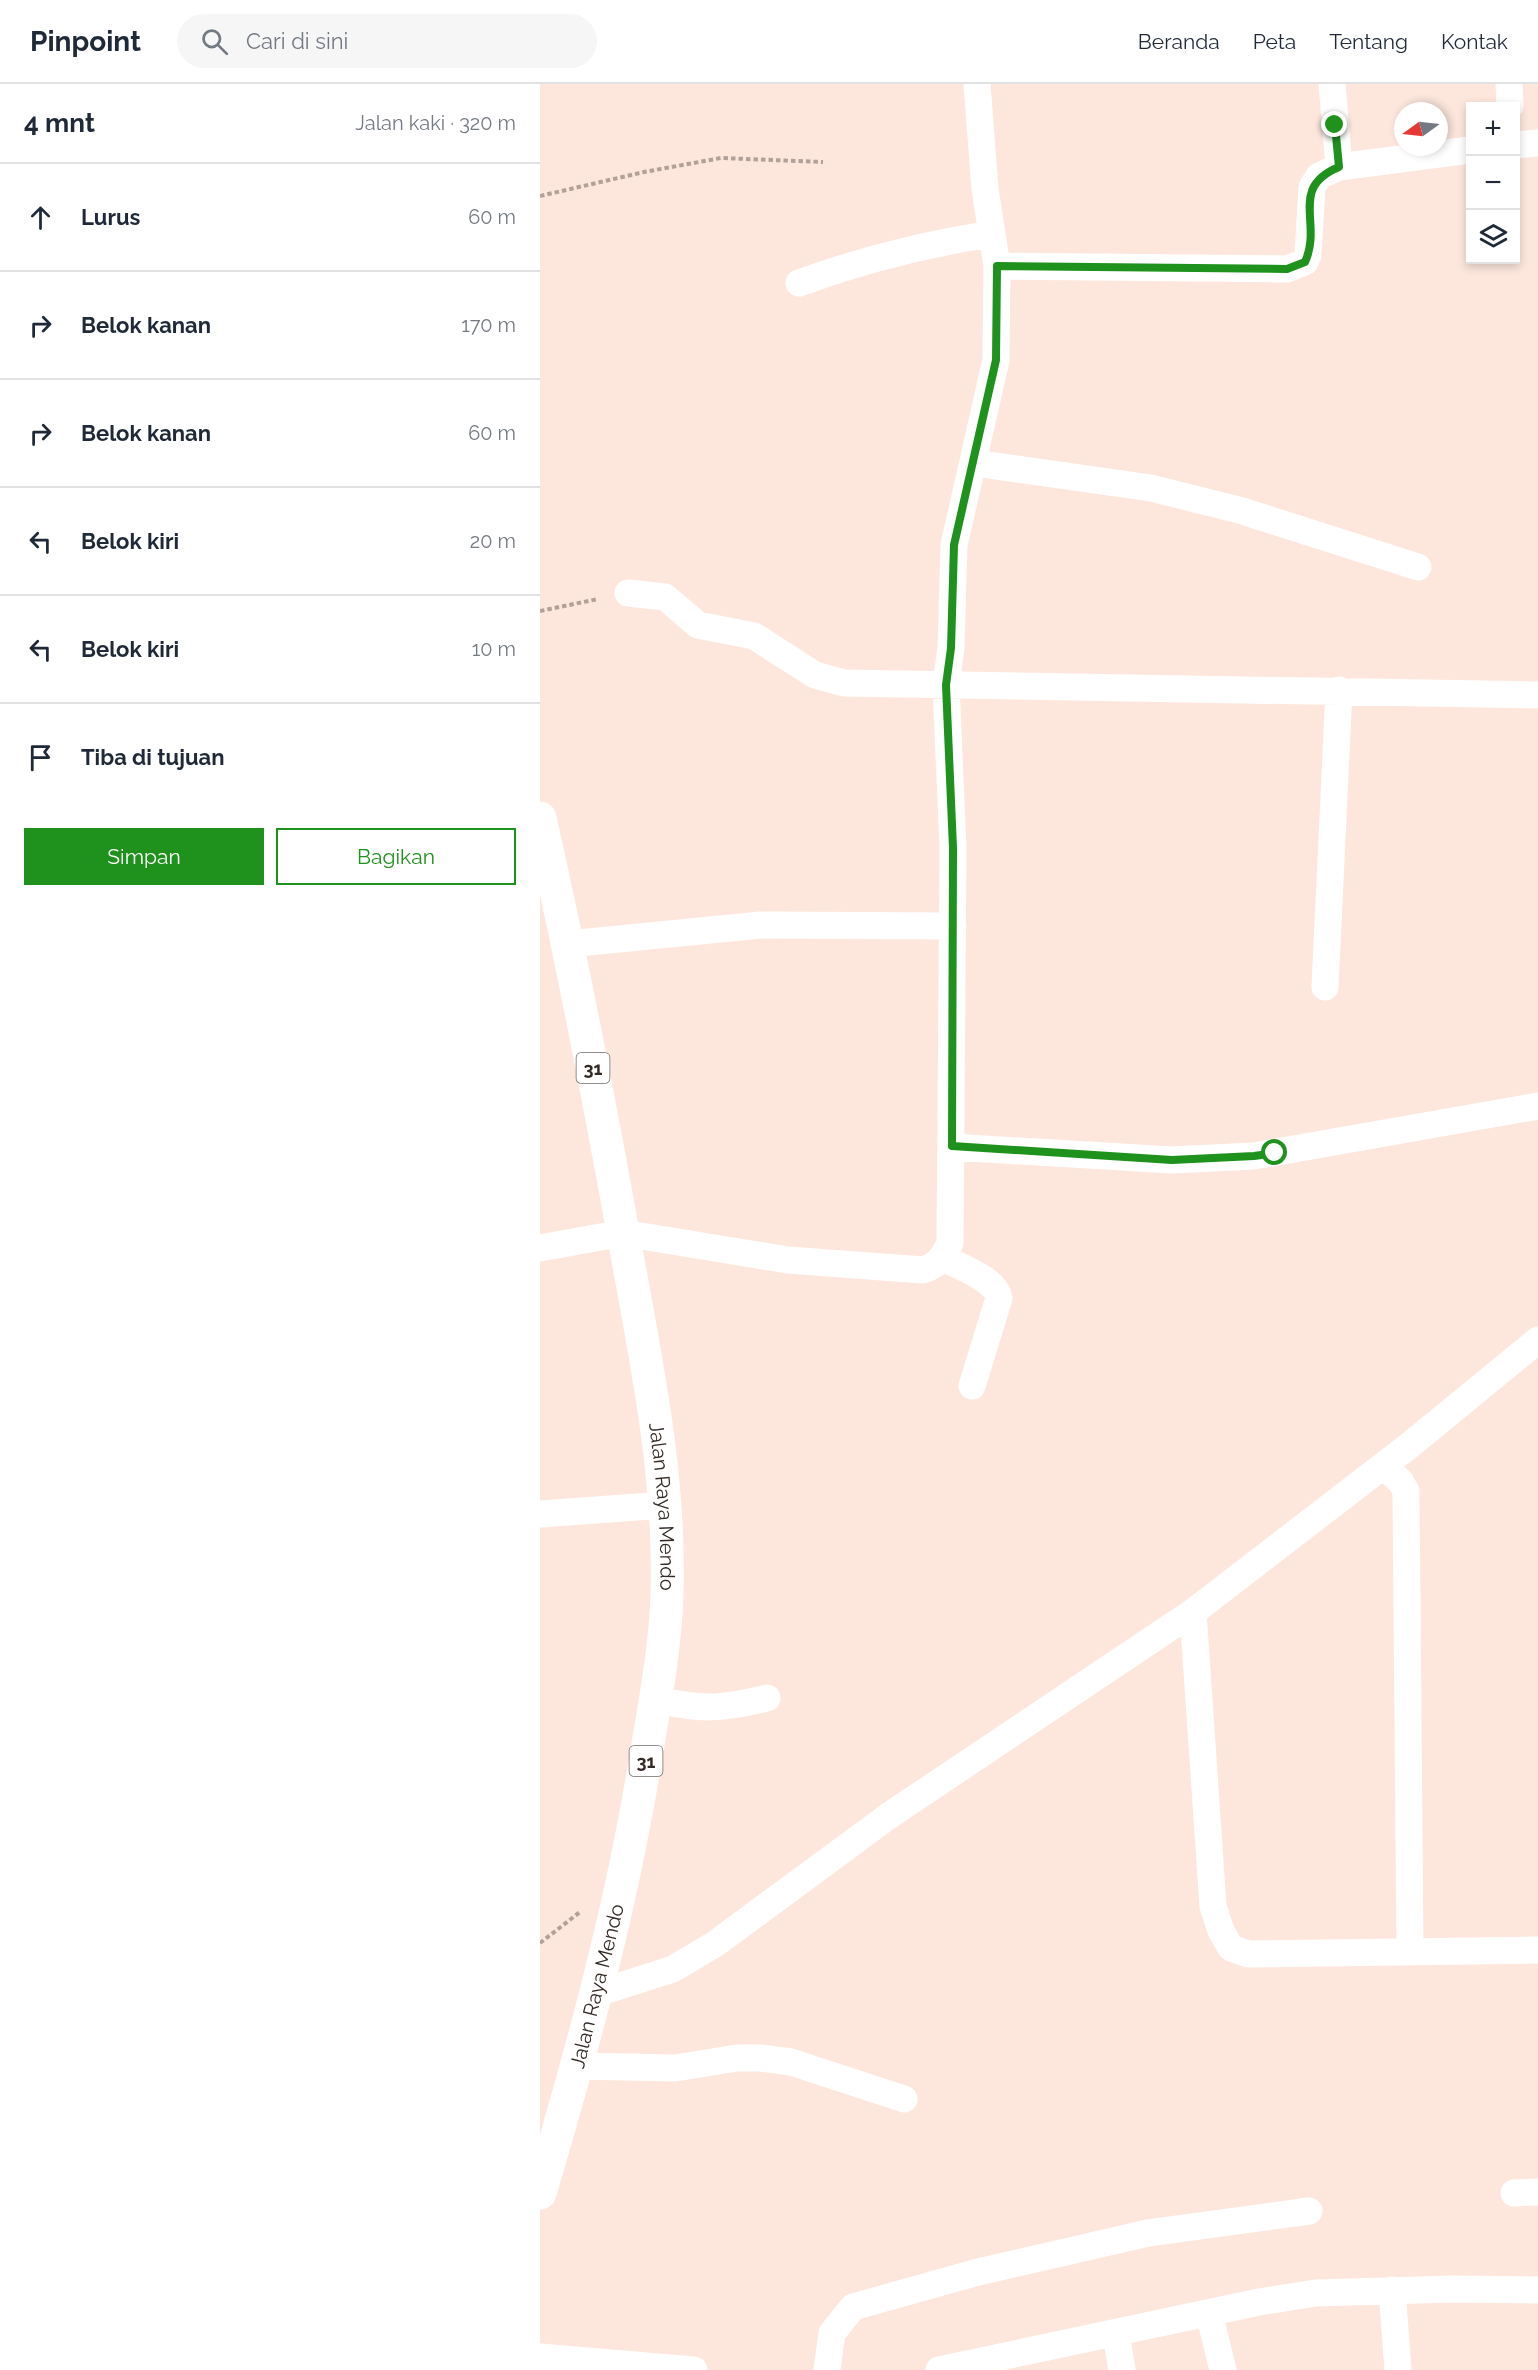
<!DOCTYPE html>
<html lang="id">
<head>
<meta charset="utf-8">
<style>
	body { margin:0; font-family:Raleway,sans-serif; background:#f6f6f7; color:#1f2937 }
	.controls { position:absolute; right:18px; top:18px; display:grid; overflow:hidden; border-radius:0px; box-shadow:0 3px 9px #0003 }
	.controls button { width:54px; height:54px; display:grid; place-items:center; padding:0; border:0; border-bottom:2px solid #e0e1e3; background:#fff; color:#1f2937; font:30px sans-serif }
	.compass { position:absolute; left:854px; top:18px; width:54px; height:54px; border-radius:50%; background:#fff; box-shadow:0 3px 9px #0003; rotate:255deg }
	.stop { position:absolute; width:18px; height:18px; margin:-14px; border:4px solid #1f921d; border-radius:50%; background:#fff }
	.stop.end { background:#1f921d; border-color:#fff; box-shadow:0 2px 6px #0008 }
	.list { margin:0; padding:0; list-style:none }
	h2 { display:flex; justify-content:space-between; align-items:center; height:78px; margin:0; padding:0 24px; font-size:26px }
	h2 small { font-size:20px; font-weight:400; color:#747a83 }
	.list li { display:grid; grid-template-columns:39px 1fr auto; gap:18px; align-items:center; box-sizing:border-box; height:108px; padding:0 24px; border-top:2px solid #e0e1e3 }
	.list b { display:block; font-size:22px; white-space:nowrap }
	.list em { font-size:20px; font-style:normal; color:#747a83 }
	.actions { display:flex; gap:12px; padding:18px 24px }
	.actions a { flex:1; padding:14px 0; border:2px solid #1f921d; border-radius:0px; text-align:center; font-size:21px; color:#1f921d }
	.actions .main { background:#1f921d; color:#fff }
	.icon { flex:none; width:33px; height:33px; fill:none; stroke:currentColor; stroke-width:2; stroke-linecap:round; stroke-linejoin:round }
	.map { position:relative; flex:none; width:998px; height:2286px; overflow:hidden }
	header { display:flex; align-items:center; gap:36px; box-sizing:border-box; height:84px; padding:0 30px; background:#fff; border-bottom:2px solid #e0e1e3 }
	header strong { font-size:28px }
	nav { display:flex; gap:33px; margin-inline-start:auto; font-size:21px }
	.search { width:420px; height:54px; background:#f6f6f7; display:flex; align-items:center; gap:15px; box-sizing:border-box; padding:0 21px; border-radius:33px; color:#747a83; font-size:22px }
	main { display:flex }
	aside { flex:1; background:#fff }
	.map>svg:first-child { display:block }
</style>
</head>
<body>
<header>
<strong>Pinpoint</strong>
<div class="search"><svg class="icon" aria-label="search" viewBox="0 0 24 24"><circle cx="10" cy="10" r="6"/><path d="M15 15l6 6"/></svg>Cari di sini</div>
<nav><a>Beranda</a><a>Peta</a><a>Tentang</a><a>Kontak</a></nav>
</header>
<main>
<aside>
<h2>4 mnt<small>Jalan kaki · 320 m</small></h2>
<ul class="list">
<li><svg class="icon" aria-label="ahead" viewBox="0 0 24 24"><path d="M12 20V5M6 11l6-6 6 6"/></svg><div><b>Lurus</b></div><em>60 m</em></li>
<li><svg class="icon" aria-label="right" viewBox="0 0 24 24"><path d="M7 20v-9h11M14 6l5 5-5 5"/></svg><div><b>Belok kanan</b></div><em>170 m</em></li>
<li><svg class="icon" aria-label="right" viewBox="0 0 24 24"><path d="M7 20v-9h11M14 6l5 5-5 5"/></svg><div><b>Belok kanan</b></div><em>60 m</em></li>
<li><svg class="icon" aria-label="left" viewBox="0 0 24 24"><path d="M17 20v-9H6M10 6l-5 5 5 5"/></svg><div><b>Belok kiri</b></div><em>20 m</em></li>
<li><svg class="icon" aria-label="left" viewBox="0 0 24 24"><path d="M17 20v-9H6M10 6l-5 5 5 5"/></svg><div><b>Belok kiri</b></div><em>10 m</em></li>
<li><svg class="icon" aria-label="arrive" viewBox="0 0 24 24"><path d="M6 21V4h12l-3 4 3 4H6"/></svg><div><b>Tiba di tujuan</b></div></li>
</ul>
<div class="actions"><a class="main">Simpan</a><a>Bagikan</a></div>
</aside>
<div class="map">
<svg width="998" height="2286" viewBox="0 0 998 2286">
	<rect width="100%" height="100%" fill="#fde7dd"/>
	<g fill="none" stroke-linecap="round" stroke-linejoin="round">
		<!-- path -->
		<path stroke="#b2a198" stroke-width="4" stroke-dasharray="4.5 3" stroke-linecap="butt" d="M0 112 104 88 181 74 283 78
			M0 527 58 515
			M0 1859 40 1828"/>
		<!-- minor -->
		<path stroke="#fff" stroke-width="27" d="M792 0 799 83
			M969 0 970 22
			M975 61 998 59
			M457 182 747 185 765 178 768 171 772 103 779 92 799 83 930 66
			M259 199C322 176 385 160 451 150
			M434 379 611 404 699 426 878 483
			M88 509 125 513 158 541 214 552 275 591 304 599 998 611
			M28 860 221 841 413 842
			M785 903 799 606
			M412 1063 632 1076 714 1072 998 1022
			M0 1164 83 1149 248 1176 383 1186C398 1181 403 1174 410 1159L413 764 406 601 411 564 414 461 456 276 457 182 445 105 437 0
			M403 1174C420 1183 456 1195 459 1214L432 1302
			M844 1382 861 1398 866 1407 870 1867
			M0 1430 125 1421
			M653 1528 673 1822 681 1847 691 1864 708 1870 998 1866
			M117 1616C163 1626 182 1625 227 1614
			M58 1909 133 1885 175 1860 350 1731 653 1528 870 1361 998 1256
			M37 1982 135 1984 197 1974H221L251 1978 364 2015
			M974 2109 998 2108
			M852 2206 858 2286
			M669 2229 683 2286
			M576 2249 582 2286
			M0 2273 154 2286
			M287 2286 292 2249 313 2223 438 2188 608 2149 769 2127
			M399 2286 719 2218 776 2209 912 2205 998 2206"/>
		<!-- trunk -->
		<path stroke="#fff" stroke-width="33" id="s1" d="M0 734C31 872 58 1010 83 1148 104 1268 131 1388 127 1511 125 1568 114 1623 105 1678 81 1825 42 1967 0 2109"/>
	</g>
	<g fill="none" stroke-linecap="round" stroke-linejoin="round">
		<!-- route -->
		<path stroke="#1f921d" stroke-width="8" d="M735 1069 714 1072 632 1076 412 1062 413 764 406 601 411 564 414 461 456 276 457 182 747 185 765 178C783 139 748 104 799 83L795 41"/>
	</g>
	<g text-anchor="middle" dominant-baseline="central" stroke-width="4.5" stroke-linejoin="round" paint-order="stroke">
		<!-- shield labels -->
		<g fill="#fff" stroke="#716a66" stroke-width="1.5">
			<rect x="36.5" y="969" width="33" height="30" rx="4.5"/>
			<rect x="89.5" y="1662" width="33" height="30" rx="4.5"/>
		</g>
		<g font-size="18" font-weight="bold" fill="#342a25">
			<text x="53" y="984">31</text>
			<text x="106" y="1677">31</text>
		</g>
		<!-- street labels -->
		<g font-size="20" fill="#342a25" stroke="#fff">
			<text stroke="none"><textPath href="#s1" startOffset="700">Jalan Raya Mendo</textPath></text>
			<text transform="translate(57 1902) rotate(-76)">Jalan Raya Mendo</text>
		</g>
	</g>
</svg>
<div class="controls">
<button>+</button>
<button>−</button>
<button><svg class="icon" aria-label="layers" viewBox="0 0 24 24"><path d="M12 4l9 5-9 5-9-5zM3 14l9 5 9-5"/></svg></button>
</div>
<svg class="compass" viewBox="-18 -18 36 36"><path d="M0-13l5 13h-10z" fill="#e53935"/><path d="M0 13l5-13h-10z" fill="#747a83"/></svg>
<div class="stop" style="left:735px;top:1069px"></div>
<div class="stop end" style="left:795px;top:41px"></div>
</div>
</main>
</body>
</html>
